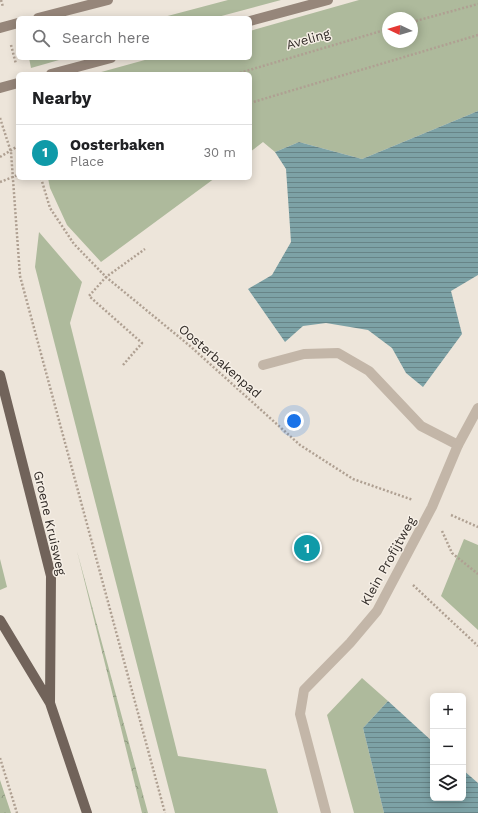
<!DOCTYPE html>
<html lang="en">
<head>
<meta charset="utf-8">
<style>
	body { margin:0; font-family:"Work Sans",sans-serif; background:#f6f6f6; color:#202124 }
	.controls { position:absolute; right:12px; bottom:12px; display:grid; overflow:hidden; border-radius:6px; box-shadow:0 2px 10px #0003 }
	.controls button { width:36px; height:36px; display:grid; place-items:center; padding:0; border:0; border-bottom:1px solid #e0e0e0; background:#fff; color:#202124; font:20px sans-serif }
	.compass { position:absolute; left:382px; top:12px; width:36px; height:36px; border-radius:50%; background:#fff; box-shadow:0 2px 10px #0003; rotate:274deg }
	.you { position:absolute; left:294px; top:421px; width:14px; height:14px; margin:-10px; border:3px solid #fff; border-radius:50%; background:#1a73e8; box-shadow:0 0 0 6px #1a73e833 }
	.badge { display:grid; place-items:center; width:26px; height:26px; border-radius:50%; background:#23474d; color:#fff; font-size:13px; font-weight:700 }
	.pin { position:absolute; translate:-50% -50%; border:2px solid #fff; box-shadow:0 1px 4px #0006 }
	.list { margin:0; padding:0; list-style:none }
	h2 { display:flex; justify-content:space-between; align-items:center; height:52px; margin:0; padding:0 16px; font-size:17px }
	h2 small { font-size:13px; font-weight:400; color:#757577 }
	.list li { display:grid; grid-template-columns:26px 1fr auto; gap:12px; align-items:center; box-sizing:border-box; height:56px; padding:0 16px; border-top:1px solid #e0e0e0 }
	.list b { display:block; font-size:15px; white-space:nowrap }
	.list p { margin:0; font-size:13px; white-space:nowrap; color:#757577 }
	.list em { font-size:13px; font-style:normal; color:#757577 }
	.icon { flex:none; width:22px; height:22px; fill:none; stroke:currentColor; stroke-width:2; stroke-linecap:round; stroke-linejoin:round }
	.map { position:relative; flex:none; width:478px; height:813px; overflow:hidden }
	.search { position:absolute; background:#fff; box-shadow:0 2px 10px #0003; left:16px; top:16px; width:236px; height:44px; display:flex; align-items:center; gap:10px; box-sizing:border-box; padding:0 14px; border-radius:6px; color:#757577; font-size:15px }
	.panel { position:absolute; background:#fff; box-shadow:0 2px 10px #0003; left:16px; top:72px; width:236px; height:108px; border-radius:6px }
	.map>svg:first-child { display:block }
</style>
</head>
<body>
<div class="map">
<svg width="478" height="813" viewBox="0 0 478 813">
	<defs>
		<pattern id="forest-crowns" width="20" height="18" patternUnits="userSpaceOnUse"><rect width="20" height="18" fill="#aeba9c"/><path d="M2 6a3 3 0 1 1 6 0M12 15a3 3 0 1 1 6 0" fill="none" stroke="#8e977f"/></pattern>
		<pattern id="water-rules" width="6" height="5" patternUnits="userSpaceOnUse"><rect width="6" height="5" fill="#7da2a6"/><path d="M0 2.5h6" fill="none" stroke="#678487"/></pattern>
	</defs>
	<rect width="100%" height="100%" fill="#ede5da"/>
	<!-- grass -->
	<path fill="#aeba9c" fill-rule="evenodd" d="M228 0H281L214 18H160Z
		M359 0H478V111L362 159 299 142 275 152 263 142 250 152V74H94L152 58H250V31ZM388 18H412V42H388Z
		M29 58H66L31 68Z
		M48 178H215L101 262 67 225 50 188Z
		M39 232 82 282 70 323 178 756 266 769 278 813H175L35 267Z
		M464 539 478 545V630L441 596Z
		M0 559 7 587 0 590Z
		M362 678 388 701 363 728 384 813H354L327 715Z"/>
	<!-- forest -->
	<path fill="url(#forest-crowns)" d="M77 551 148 813H142Z
		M0 780 11 813H0Z"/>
	<!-- water -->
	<path fill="url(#water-rules)" d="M478 111V275L451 291 462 334 423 387 406 373 392 348 368 330 326 323 303 326 285 342 248 289 272 275 291 242 286 169 275 152 299 142 362 159Z
		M388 701 433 742V798H463V770L478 783V813H384L363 728Z"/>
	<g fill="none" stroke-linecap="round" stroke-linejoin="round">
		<!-- path -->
		<path stroke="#afa092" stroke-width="2.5" stroke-dasharray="2 2" stroke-linecap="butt" d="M1 0 3 7
			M412 22 478 4
			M11 45 16 64
			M236 74 388 29
			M250 103 478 35
			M0 118 11 152 20 276 165 813
			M0 157 18 146
			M41 178 50 208 74 244 106 277 190 346 300 445 353 479 413 500
			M0 182 18 175
			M123 365 142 343 89 296 106 277 145 249
			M451 515 478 527
			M442 531 452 553 478 574
			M413 585 478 646
			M0 758 17 813"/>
		<!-- service -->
		<path stroke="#c3b6a8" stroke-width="10" d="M263 365 304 354 338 353 369 371 421 426 458 445"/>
		<!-- minor -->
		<path stroke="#c3b6a8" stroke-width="10" d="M326 813 300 714 304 690 350 643 377 611 432 507 458 445 478 408"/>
		<!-- secondary -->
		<path stroke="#96867a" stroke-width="10" d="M38 18 108 0
			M250 21 328 0
			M0 28 18 23
			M51 74 111 58
			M0 88 18 83"/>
		<!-- primary -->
		<path stroke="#71635a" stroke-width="10" d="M0 375 51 576 50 703
			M0 620 50 703 87 813"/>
	</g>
	<g text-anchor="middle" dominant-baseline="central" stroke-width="3" stroke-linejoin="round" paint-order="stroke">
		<!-- street labels -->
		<g font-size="13" fill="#312b27" stroke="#f6efe6">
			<text transform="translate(308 39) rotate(-16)">Aveling</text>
			<text transform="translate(220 361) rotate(41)">Oosterbakenpad</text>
			<text transform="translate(50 523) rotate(77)">Groene Kruisweg</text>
			<text transform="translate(388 561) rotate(-61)">Klein Profijtweg</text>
		</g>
	</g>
</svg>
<div class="controls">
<button>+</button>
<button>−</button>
<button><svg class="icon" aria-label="layers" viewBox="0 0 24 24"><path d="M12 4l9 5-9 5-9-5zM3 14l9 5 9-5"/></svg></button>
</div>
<svg class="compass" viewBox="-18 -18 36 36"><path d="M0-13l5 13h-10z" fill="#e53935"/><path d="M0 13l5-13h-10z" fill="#757577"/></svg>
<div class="you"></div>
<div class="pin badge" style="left:307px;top:548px;background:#0f9aa8">1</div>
<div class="search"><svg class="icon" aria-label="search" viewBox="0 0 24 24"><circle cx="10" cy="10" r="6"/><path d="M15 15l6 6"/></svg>Search here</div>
<section class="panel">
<h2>Nearby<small></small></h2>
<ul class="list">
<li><span class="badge" style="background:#0f9aa8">1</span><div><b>Oosterbaken</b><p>Place</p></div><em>30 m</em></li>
</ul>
</section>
</div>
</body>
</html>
